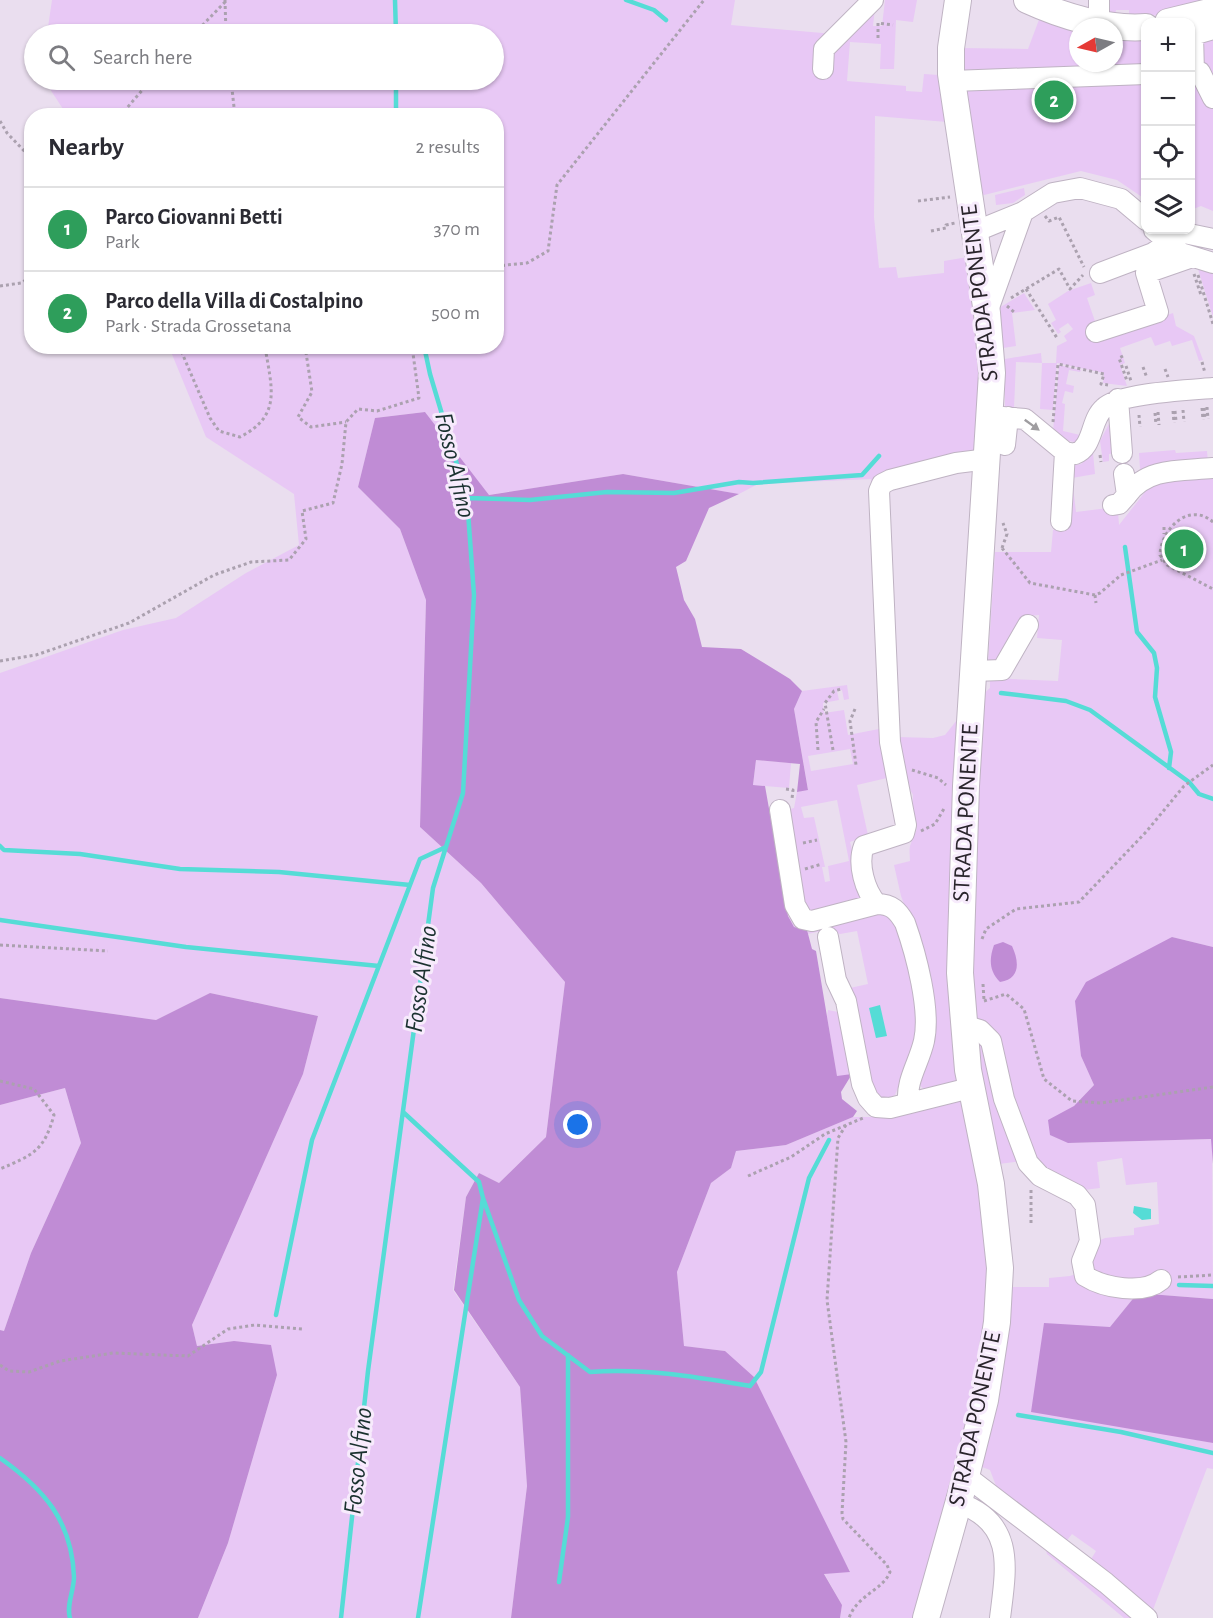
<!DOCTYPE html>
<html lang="en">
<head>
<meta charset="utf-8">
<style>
	body { margin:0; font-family:"Alegreya Sans",sans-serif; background:#f7f7f7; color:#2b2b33 }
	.controls { position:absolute; right:18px; top:18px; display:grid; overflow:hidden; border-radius:12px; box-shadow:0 2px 4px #0004 }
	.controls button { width:54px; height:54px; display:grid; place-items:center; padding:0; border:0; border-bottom:2px solid #e1e1e2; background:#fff; color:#2b2b33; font:30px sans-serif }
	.compass { position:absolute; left:1069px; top:18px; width:54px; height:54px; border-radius:50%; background:#fff; box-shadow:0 2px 4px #0004; rotate:262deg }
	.you { position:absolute; left:578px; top:1125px; width:21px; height:21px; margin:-15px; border:4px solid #fff; border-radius:50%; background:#1a73e8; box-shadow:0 0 0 9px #1a73e833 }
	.badge { display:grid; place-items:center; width:39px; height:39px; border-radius:50%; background:#ea580c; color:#fff; font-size:20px; font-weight:700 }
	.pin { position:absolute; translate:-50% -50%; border:3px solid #fff; box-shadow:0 2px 6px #0006 }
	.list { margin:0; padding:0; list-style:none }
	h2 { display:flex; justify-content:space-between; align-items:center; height:78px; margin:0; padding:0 24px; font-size:26px }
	h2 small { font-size:20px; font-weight:400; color:#7c7c81 }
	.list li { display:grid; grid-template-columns:39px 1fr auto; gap:18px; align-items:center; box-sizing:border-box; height:84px; padding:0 24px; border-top:2px solid #e1e1e2 }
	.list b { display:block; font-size:22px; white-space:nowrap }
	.list p { margin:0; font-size:20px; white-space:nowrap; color:#7c7c81 }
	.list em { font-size:20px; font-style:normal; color:#7c7c81 }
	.icon { flex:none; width:33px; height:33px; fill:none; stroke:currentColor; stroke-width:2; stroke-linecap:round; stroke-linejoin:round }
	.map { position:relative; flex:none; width:1213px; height:1618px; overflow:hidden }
	.search { position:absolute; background:#fff; box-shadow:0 2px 4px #0004; left:24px; top:24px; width:480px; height:66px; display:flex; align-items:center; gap:15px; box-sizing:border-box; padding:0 21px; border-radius:33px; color:#7c7c81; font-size:22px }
	.panel { position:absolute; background:#fff; box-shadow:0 2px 4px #0004; left:24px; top:108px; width:480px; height:246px; border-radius:24px }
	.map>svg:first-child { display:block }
</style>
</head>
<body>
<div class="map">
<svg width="1213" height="1618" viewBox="0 0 1213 1618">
	<rect width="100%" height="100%" fill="#eadeef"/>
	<!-- green -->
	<path fill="#e8c8f5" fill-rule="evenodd" d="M52 0H735L731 25 834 34 831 48 875 8 873 26H882L885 0H917L913 22 896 20 894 69H880L881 44 850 42 847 81 906 86V91L922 92 924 74 938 75 939 68 947 122 875 116 874 217 879 268 896 267 898 278 944 273V261L968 257 980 372 976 452 872 491 871 479 758 484 739 494 623 474 488 495 425 412 375 418 358 487 400 529 426 600 420 827 481 883 565 982 546 1137 499 1183 479 1173 466 1197 453 1290 520 1387 527 1486 511 1618H198L228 1543 277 1375 234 1341 197 1346 192 1325 303 1074 318 1016 210 993 156 1020 0 998V673L123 630 176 618 246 573 299 545 294 494 206 437 169 347 496 346V116L67 115 44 80H494V34H47Z
		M1104 0H1213L1159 15 1129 17V10H1116L1115 16 1104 14Z
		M1040 17 1078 29V63H1114V36L1145 35V199L1117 180 1081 171 984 195 977 191 960 48 1028 49Z
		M1213 22V211L1201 206 1191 210 1190 28Z
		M1024 188 1025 195 1013 203 996 205 995 195Z
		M1197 266 1213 273V317Z
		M1091 283 1095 295 1087 298 1097 327 1127 329 1173 313 1176 326 1194 336 1203 360 1199 361 1192 340 1172 346 1170 341 1155 346 1151 337 1120 348 1125 363 1120 365 1127 386 1103 383 1104 373 1057 363 1053 410 1040 409 1042 363 1016 362 1014 408 1005 407V359L1041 353 1042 363H1056L1057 346 1067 341 1064 336 1073 329 1068 323 1059 329 1061 332 1058 334 1051 323 1056 320 1048 304 1068 291Z
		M1024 293 1035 310 1012 313 1016 346 1003 348 999 308Z
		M1059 365 1081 370 1080 372 1069 370 1066 384 1074 386 1073 393 1065 391 1062 403 1065 404 1063 431 1080 435 1078 443 1061 439 1053 431Z
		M1111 420 1117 453 1109 454V461L1103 462 1100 441Z
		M1175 450 1176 453 1207 451 1208 463 1140 469 1139 453Z
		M1093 453 1095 474 1072 478 1076 512 1108 508 1118 512 1119 525 1153 482 1213 477V947L1172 937 1081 1056 1094 1085 1074 1106 1068 1143 1212 1139 1213 1299 1149 1294 1131 1285 1089 1274 1094 1243 1105 1238 1134 1235V1228L1159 1224 1157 1182 1126 1185 1122 1158 1097 1162 1100 1188 1076 1191 1042 1174 976 1023 967 996 981 696 990 688V678L1058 681 1062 640 1037 638 1039 615 1025 616 1000 664 988 663 995 552H1051L1053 530 1068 529 1071 466 1081 464Z
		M976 468 958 1082 925 1090 918 1084 913 928 901 896 894 865 910 861C910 857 909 850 910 846 913 835 923 826 912 815L913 795 903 777 897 737 933 738 945 735 957 720 973 473 970 469Z
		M847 685 849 699 844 700 842 690 837 691 839 700 823 703 824 713 844 710 848 735 884 728 891 777 857 785 868 835 850 842 864 902 805 913 790 809 794 808 797 792 808 789 794 709 802 691ZM850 749 853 764 811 771 808 756ZM837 800 849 861 828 866 830 881 825 882 822 867H825L814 817 804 818 801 807Z
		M756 760 791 763 789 788 753 785Z
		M880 910 896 921 920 1017 919 1034 895 1095C885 1100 882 1099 873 1092L850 988 868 984 857 931 840 934 829 929 808 934 807 930 794 927 788 916 795 925 807 928Z
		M828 1010 843 1013 852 1074 837 1077 827 1016Z
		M977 1034 982 1037 1021 1161 999 1164 982 1113Z
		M65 1088 81 1143 31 1253 4 1331 0 1330V1105Z
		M952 1097 964 1101 986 1213 989 1312 977 1387 917 1618H840L842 1605 824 1573 850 1571 725 1351 684 1346 677 1272 711 1183 731 1168 736 1151 786 1145 853 1117H879Z
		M1081 1272 1136 1295 1110 1327 1116 1425 1213 1443V1469L1207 1468 1151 1615 1090 1561 1096 1551 1072 1534 1065 1543 998 1491 990 1470 982 1467 981 1459 1005 1287H1049V1278L1070 1276Z
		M1045 1547 1108 1595 1134 1618H1124L1047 1554Z"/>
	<!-- forest -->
	<path fill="#c08cd5" d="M425 412 489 495 623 474 739 494 709 508 686 561 676 567 684 600 695 619 702 647 741 649 790 679 802 691 794 709 808 790 797 792 800 764 756 760 753 785 765 786 788 916 794 927 807 930 812 949 816 951 837 1076 852 1074 841 1092 842 1099 857 1111 853 1117 786 1145 736 1151 731 1168 711 1183 677 1272 684 1346 725 1351 754 1377 850 1572 824 1574 842 1605 840 1618H511L527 1486 520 1387 454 1290 466 1197 479 1173 499 1183 546 1137 565 982 481 883 420 827 426 600 400 529 358 487 375 418Z
		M1172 937 1213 947V1164L1211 1139 1068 1143 1050 1135 1048 1120 1074 1106 1094 1085 1081 1056 1075 1001 1086 982Z
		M1003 942 1012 946C1019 961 1021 979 1000 982 989 971 989 959 994 945Z
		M210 993 318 1016 303 1074 192 1325 197 1346 234 1341 271 1345 277 1375 228 1543 198 1618H0V1330L4 1331 31 1253 81 1143 65 1088 0 1105V998L156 1020Z
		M1149 1294 1213 1299V1443L1031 1412 1044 1323 1110 1327 1136 1295Z"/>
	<!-- water -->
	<path fill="#55dcd6" d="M880 1005 887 1036 876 1038 869 1008Z
		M1134 1206 1151 1209V1219L1142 1220 1133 1213Z"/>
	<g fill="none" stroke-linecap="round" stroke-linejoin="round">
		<!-- stream -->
		<path stroke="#55dcd6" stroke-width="4.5" d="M395 0 396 34
			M626 0 654 10 666 20
			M396 80V116
			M467 498 530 500 607 492 674 493 739 482 753 483 862 475 879 456
			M1125 547 1137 632 1154 653 1157 668 1155 697 1171 752 1169 768
			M1001 693 1066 701 1090 710 1189 782 1199 794 1213 799
			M0 846 4 850 80 854 180 869 279 872 410 885
			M0 920 186 947 379 966
			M403 1112 479 1182 483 1198 418 1618
			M483 1198 519 1300 542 1336 590 1372C645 1368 696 1377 750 1386L761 1372 809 1178 829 1140
			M1179 1285 1213 1286
			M276 1315 312 1140 420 859 446 847
			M1018 1415 1121 1432 1213 1453
			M0 1458C44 1489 72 1521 74 1577 74 1590 66 1606 70 1618
			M559 1582 568 1517V1355
			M341 1618 368 1371 433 888 463 793 474 595 467 498 430 374 424 346"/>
		<defs>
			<path id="minor" d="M1099 23V0
				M823 69 824 49 873 0
				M1200 72 1213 98
				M1194 73 1193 35 1213 29
				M952 81 1146 74
				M1154 230 1181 253 1213 263
				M1170 230 1213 239
				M974 232 1023 212 1053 193 1080 188 1121 199 1146 220
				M1100 273 1153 253 1168 243
				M987 313 1023 212
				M1096 332 1158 312 1146 273 1192 257
				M1118 399 1122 453
				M991 416 1025 419 1065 452 1075 454C1094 447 1090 420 1104 408 1119 393 1190 390 1213 388
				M1005 445 1008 417
				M1127 495C1147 467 1181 471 1213 468
				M1113 505 1119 504 1127 495 1124 474
				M1061 521 1065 452
				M974 671 1002 670 1028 625
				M780 810 795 905 803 919 812 921 877 904C892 904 898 911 905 923 916 954 931 1010 924 1041 919 1063 906 1080 908 1103
				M877 904C865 891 857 864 864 846L904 833 906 825 890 742 879 491 882 484 890 480 956 463 988 459
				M828 937 836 980 846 1001 862 1084 868 1098 876 1107 890 1108 970 1088
				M963 1025 980 1030 991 1041 1004 1099 1028 1163 1040 1176 1077 1195 1085 1205 1090 1241 1082 1261 1085 1276C1104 1288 1143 1295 1161 1280
				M966 1476 1106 1583 1147 1618
				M959 1503C1016 1523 1006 1569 1000 1618"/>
			<path id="major" d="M1027 0C1062 16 1107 30 1146 27
				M1168 22 1213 11
				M926 1618 966 1476 985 1400 997 1322 1000 1268 991 1184 968 1070 960 973 966 786 992 373 987 313 951 74V48L958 0"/>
		</defs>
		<!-- minor casing -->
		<use href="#minor" stroke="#bfb3c3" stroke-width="22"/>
		<!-- major casing -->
		<use href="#major" stroke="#bfb3c3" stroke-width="28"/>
		<!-- path -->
		<path stroke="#aba1af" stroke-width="3" stroke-dasharray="3 3" stroke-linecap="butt" d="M225 0 226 34
			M194 34 225 2
			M878 38V23L893 25
			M231 80 235 116
			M120 116 151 80
			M0 121 7 133 32 159
			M918 201 950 197
			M1045 216 1049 221 1059 217 1084 267
			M931 231 946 228V225L955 223
			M496 266 527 263 548 251 557 185 704 0
			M1194 274 1201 295 1203 294
			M1198 275 1213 324
			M0 286 21 283 32 276
			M1026 289 1057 338
			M1011 298 1059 269 1070 289 1083 275
			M1007 306 1014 312
			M179 346 210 418 219 431 240 437C283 415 271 387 265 346
			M305 346 312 392 298 417 311 427 346 422
			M1123 356 1119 358 1127 381
			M1202 362 1205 373
			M1126 366 1131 381
			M1143 367 1147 378
			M1165 369 1168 377
			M1207 407 1208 419
			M1202 408 1203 420
			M1204 408 1205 419
			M1183 410 1184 422
			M1173 411 1174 423
			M1175 411 1176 421
			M1158 412 1159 425
			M1155 413 1156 425
			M1139 415 1140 427
			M1053 422 1058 364 1104 374 1101 384 1108 385
			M1100 455 1101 462
			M1213 522C1189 501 1161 529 1160 555L1167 565 1213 589
			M1164 527V534
			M1002 548 1030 583 1095 595 1100 593 1121 575 1162 560
			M1002 548 1007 534 1003 523
			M1095 595 1096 603
			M0 661 36 655 129 623 214 575 251 562 289 560 306 539 302 511 333 503 342 464 346 422 358 409 377 411 419 398 412 346
			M855 709 850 721 856 765
			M818 750 816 722 824 709
			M833 750 825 703 834 691 841 689
			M912 770 938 778 946 785
			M786 789 793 790 792 799
			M921 831 935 824 945 807
			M803 843 817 840
			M805 869 822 864
			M982 939 986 929 1016 909 1079 902 1146 832 1184 786 1213 765
			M0 945 108 951
			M983 984 984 1000
			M984 1001 1006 994 1024 1009 1044 1079 1072 1101 1101 1103 1213 1087
			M0 1081 34 1089 54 1115C44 1151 33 1155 0 1169
			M846 1125 838 1138 827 1300 846 1442 842 1513 843 1519 887 1565 890 1572C883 1590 857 1595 849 1618
			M748 1176 791 1157 825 1134 863 1118
			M1031 1190V1224
			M1178 1277 1213 1275
			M0 1365 9 1371 29 1372 60 1361 113 1353 188 1356 228 1329 255 1325 303 1329"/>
		<!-- minor -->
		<use href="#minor" stroke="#fff" stroke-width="20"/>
		<!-- major -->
		<use href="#major" stroke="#fff" stroke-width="26"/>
	</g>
	<!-- one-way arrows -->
	<defs><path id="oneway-solid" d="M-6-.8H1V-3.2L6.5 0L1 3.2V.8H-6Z" transform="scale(1.5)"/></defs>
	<use fill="#9f9da0" href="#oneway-solid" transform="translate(1032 425) rotate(36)"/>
	<g text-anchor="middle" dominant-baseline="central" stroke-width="6" stroke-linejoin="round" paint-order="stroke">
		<!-- street labels -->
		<g font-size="24" fill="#2a252c" stroke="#f7ebfc">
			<text transform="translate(980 293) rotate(-97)">STRADA PONENTE</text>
			<text transform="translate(966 813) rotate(-87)">STRADA PONENTE</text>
			<text transform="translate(975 1419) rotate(-78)">STRADA PONENTE</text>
		</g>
		<!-- water labels -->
		<g font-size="26" font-style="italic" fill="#1a312f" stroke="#f7ebfc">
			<text transform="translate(455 465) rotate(77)">Fosso Alfino</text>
			<text transform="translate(421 979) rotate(-82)">Fosso Alfino</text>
			<text transform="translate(358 1461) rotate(-84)">Fosso Alfino</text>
		</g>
	</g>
</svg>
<div class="controls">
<button>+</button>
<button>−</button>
<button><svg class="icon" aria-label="locate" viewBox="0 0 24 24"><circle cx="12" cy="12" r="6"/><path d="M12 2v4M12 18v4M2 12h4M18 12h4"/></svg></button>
<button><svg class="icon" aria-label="layers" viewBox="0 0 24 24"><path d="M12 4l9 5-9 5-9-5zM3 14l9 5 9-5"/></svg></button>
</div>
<svg class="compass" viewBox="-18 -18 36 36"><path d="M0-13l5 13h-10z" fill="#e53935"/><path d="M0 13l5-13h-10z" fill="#7c7c81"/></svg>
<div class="you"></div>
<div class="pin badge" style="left:1184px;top:549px;background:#2e9e5b">1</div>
<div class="pin badge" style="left:1054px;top:100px;background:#2e9e5b">2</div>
<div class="search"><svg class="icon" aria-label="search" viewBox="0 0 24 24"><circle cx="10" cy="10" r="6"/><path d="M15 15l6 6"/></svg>Search here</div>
<section class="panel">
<h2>Nearby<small>2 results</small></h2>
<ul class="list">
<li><span class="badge" style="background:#2e9e5b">1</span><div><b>Parco Giovanni Betti</b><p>Park</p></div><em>370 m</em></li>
<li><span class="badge" style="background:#2e9e5b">2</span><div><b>Parco della Villa di Costalpino</b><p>Park · Strada Grossetana</p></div><em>500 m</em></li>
</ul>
</section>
</div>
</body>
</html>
